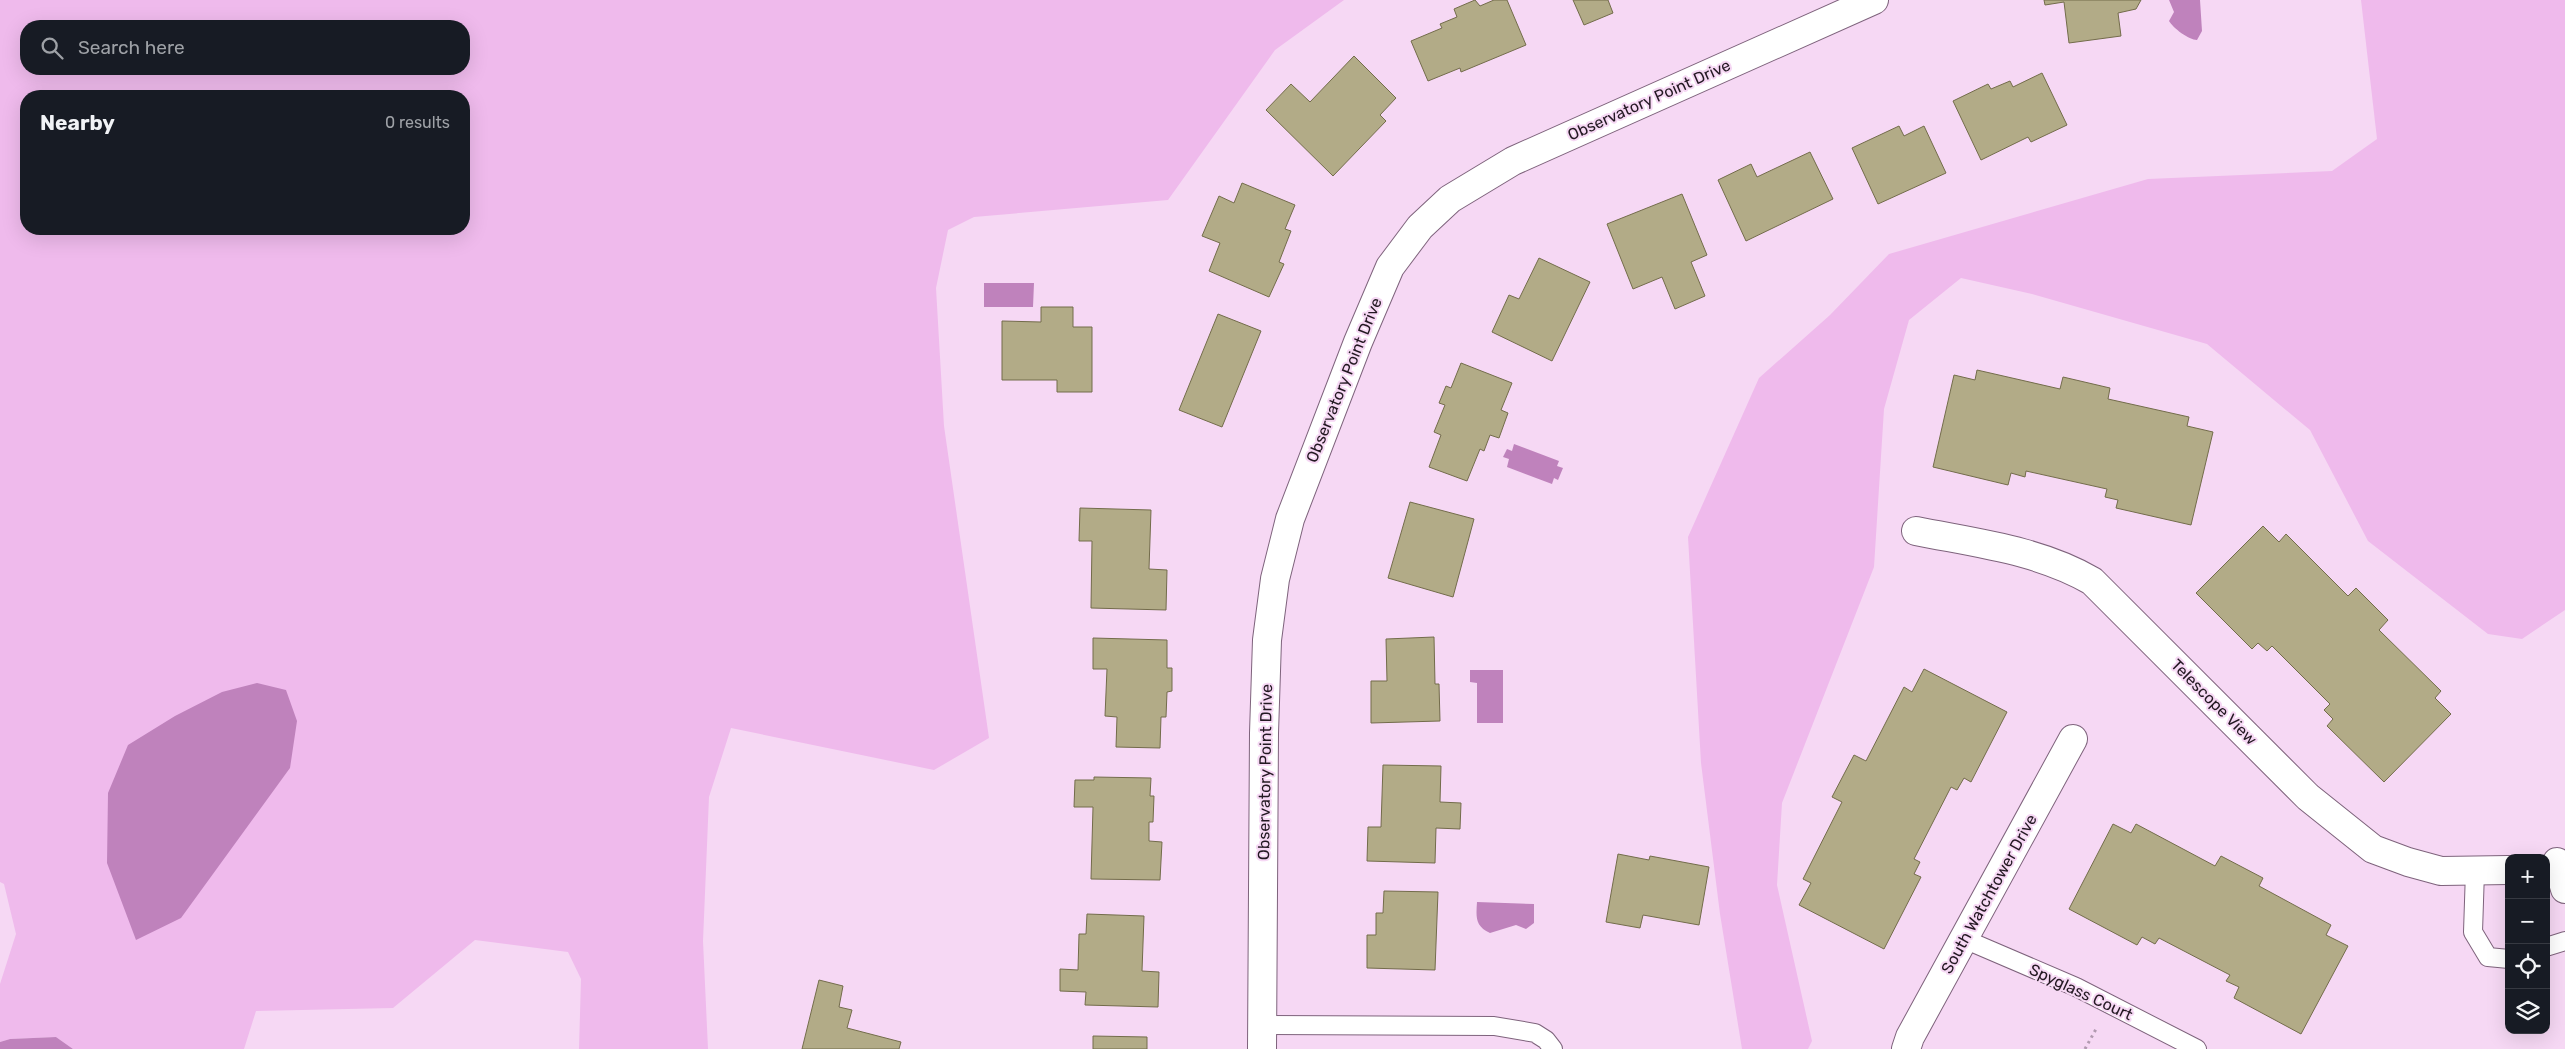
<!DOCTYPE html>
<html lang="en">
<head>
<meta charset="utf-8">
<style>
	body { margin:0; font-family:Rubik,sans-serif; background:#20242c; color:#f1f3f6 }
	.controls { position:absolute; right:15px; bottom:15px; display:grid; overflow:hidden; border-radius:10px; box-shadow:0 5px 20px #0002 }
	.controls button { width:45px; height:45px; display:grid; place-items:center; padding:0; border:0; border-bottom:1px solid #363941; background:#171b24; color:#f1f3f6; font:25px sans-serif }
	.list { margin:0; padding:0; list-style:none }
	h2 { display:flex; justify-content:space-between; align-items:center; height:65px; margin:0; padding:0 20px; font-size:21px }
	h2 small { font-size:16px; font-weight:400; color:#9ea1a6 }
	.icon { flex:none; width:28px; height:28px; fill:none; stroke:currentColor; stroke-width:2; stroke-linecap:round; stroke-linejoin:round }
	.map { position:relative; flex:none; width:2565px; height:1049px; overflow:hidden }
	.search { position:absolute; background:#171b24; box-shadow:0 5px 20px #0002; left:20px; top:20px; width:450px; height:55px; display:flex; align-items:center; gap:12px; box-sizing:border-box; padding:0 18px; border-radius:20px; color:#9ea1a6; font-size:19px }
	.panel { position:absolute; background:#171b24; box-shadow:0 5px 20px #0002; left:20px; top:90px; width:450px; height:145px; border-radius:20px }
	.map>svg:first-child { display:block }
</style>
</head>
<body>
<div class="map">
<svg width="2565" height="1049" viewBox="0 0 2565 1049">
	<rect width="100%" height="100%" fill="#f6d8f4"/>
	<!-- green -->
	<path fill="#efbaec" fill-rule="evenodd" d="M0 0H1344L1275 50 1168 200 974 217 948 230 936 288 944 426 989 738 934 770 731 728 709 797 703 941 708 1049H579L581 979 568 952 475 940 393 1008 256 1011 244 1049H73L56 1037 10 1039 0 1042V984L16 934 4 884 0 882ZM26 26H464V69H26ZM26 96H464V229H26ZM290 768 243 830 136 940Z
		M2361 0H2565V610L2522 639 2488 634 2368 541 2310 430 2207 344 2032 294 1961 278 1909 320 1884 409 1874 567 1782 803 1777 885 1812 1041 1808 1049H1742L1720 914 1701 763 1688 537 1759 378 1830 315 1889 254 2148 179 2332 171 2377 139Z"/>
	<!-- water -->
	<path fill="#bf82bc" d="M2169 0H2200L2202 31 2197 40C2189 40 2173 28 2169 21L2174 12Z
		M984 283H1034L1033 307H984Z
		M1514 444 1559 461 1557 466 1563 468 1558 480 1554 478 1552 484 1507 467 1509 459 1503 457 1507 449 1512 451Z
		M1470 670H1503V723H1477V683L1470 682Z
		M257 683 286 690 297 721 290 768 181 918 136 940 107 863 108 793 128 745 175 716 222 692Z
		M1477 902 1534 904V923L1526 929 1516 925 1490 933C1475 926 1476 917 1477 902Z
		M56 1037 73 1049H0V1042L10 1039Z"/>
	<!-- building -->
	<path fill="#b2ab87" stroke="#736c4b" d="M1475 0 1480 6 1494 0H1507L1526 45 1461 72 1460 68 1428 81 1411 41 1442 28 1440 24 1457 17 1454 9Z
		M1573 0H1608L1613 13 1584 25Z
		M2044 0H2141L2136 9 2118 13 2121 36 2069 43 2064 2 2045 5Z
		M1354 56 1396 98 1380 115 1386 121 1333 176 1266 110 1291 84 1310 102Z
		M2042 73 2067 125 2031 142 2028 137 1981 160 1953 101 1988 84 1991 89 2010 81 2013 87Z
		M1899 126 1904 136 1924 126 1946 173 1878 204 1852 148Z
		M1810 152 1833 199 1746 241 1718 180 1751 164 1757 177Z
		M1242 183 1295 205 1285 229 1291 231 1279 262 1284 264 1269 297 1209 271 1220 243 1202 236 1219 196 1234 203Z
		M1682 194 1707 255 1691 262 1705 296 1675 309 1662 277 1633 289 1607 224Z
		M1539 258 1590 282 1552 361 1492 332 1509 295 1519 299Z
		M1041 307H1073V327H1092V392H1057V380H1002V321L1041 322Z
		M1218 314 1261 331 1222 427 1179 410Z
		M1461 363 1512 383 1501 410 1508 413 1499 438 1490 435 1484 451 1480 449 1467 481 1429 467 1441 435 1434 432 1445 405 1439 403 1446 386 1451 388Z
		M1977 370 2060 389 2063 377 2110 388 2108 399 2189 417 2187 426 2213 432 2191 525 2116 508 2118 500 2105 497 2107 489 2026 471 2025 477 2011 473 2008 485 1933 467 1954 375 1975 380Z
		M1410 502 1474 519 1453 597 1388 578Z
		M1080 508 1151 510 1149 569 1167 570 1166 610 1091 608 1092 541H1079Z
		M2263 526 2279 542 2286 534 2348 596 2356 588 2388 620 2379 630 2441 691 2435 698 2451 714 2384 782 2327 726 2333 719 2324 710 2330 704 2272 646 2267 651 2258 643 2252 649 2196 593Z
		M1434 637 1435 684H1439L1440 721 1371 723V681H1387L1386 639Z
		M1093 638 1167 640V668H1172V691L1167 692 1166 717H1161L1160 748 1116 747 1117 717 1105 716 1107 669H1093Z
		M1924 669 2007 712 1971 782 1964 778 1957 790 1951 787 1914 859 1920 862 1914 874 1921 877 1884 949 1799 905 1811 883 1803 879 1842 802 1832 797 1854 755 1866 761 1904 687 1912 692Z
		M1383 765 1441 766 1440 802 1461 803 1460 829 1436 828 1435 863 1367 861 1368 827H1381Z
		M1094 777 1151 778 1150 796H1154L1153 822H1149V841L1162 842 1160 880 1091 879 1093 807H1074L1075 780H1094Z
		M2113 824 2131 833 2136 824 2215 866 2221 856 2263 878 2259 886 2331 925 2326 935 2348 946 2301 1034 2234 998 2239 987 2226 981 2230 975 2159 938 2155 944 2142 937 2137 945 2069 909Z
		M1618 854 1649 860 1650 856 1709 867 1699 925 1643 915 1640 928 1606 922Z
		M1384 891 1438 892 1435 970 1367 968V935H1376V913H1383Z
		M1087 914 1144 916 1142 971 1159 972 1158 1007 1085 1005 1086 992 1060 991V969L1078 970 1079 934H1086Z
		M819 980 843 986 839 1007 852 1010 847 1028 901 1042 899 1049H802Z
		M1093 1036 1147 1037V1049H1093Z"/>
	<g fill="none" stroke-linecap="round" stroke-linejoin="round">
		<defs>
			<path id="lane" d="M2475 871 2473 932 2488 957 2509 959
				M1964 939 2076 987 2197 1049
				M2546 947 2565 941
				M1262 1025 1494 1026 1535 1033 1546 1040 1553 1049"/>
			<path id="street" d="M1916 531C1975 543 2039 550 2092 581L2308 797 2373 849 2408 862 2441 871 2509 870
				M2557 862 2565 889
				M1262 1049 1264 733 1267 640 1275 579 1290 519 1358 342 1390 267 1420 227 1450 199 1513 161 1874 0
				M1906 1049 1910 1037 2073 739"/>
		</defs>
		<!-- lane casing -->
		<use href="#lane" stroke="#7e637c" stroke-width="20"/>
		<!-- street casing -->
		<use href="#street" stroke="#7e637c" stroke-width="30"/>
		<!-- path -->
		<path stroke="#b19ab0" stroke-width="3" stroke-dasharray="2.5 4" stroke-linecap="butt" d="M2085 1049 2096 1029"/>
		<!-- lane -->
		<use href="#lane" stroke="#fff" stroke-width="18"/>
		<!-- street -->
		<use href="#street" stroke="#fff" stroke-width="28"/>
	</g>
	<g text-anchor="middle" dominant-baseline="central" stroke-width="4" stroke-linejoin="round" paint-order="stroke">
		<!-- street labels -->
		<g font-size="16" fill="#231822" stroke="#f6d8f4">
			<text transform="translate(1649 100) rotate(-24)">Observatory Point Drive</text>
			<text transform="translate(1344 380) rotate(-68)">Observatory Point Drive</text>
			<text transform="translate(2214 702) rotate(45)">Telescope View</text>
			<text transform="translate(1265 772) rotate(-89)">Observatory Point Drive</text>
			<text transform="translate(1989 894) rotate(-61)">South Watchtower Drive</text>
			<text transform="translate(2081 992) rotate(25)">Spyglass Court</text>
		</g>
	</g>
</svg>
<div class="controls">
<button>+</button>
<button>−</button>
<button><svg class="icon" aria-label="locate" viewBox="0 0 24 24"><circle cx="12" cy="12" r="6"/><path d="M12 2v4M12 18v4M2 12h4M18 12h4"/></svg></button>
<button><svg class="icon" aria-label="layers" viewBox="0 0 24 24"><path d="M12 4l9 5-9 5-9-5zM3 14l9 5 9-5"/></svg></button>
</div>
<div class="search"><svg class="icon" aria-label="search" viewBox="0 0 24 24"><circle cx="10" cy="10" r="6"/><path d="M15 15l6 6"/></svg>Search here</div>
<section class="panel">
<h2>Nearby<small>0 results</small></h2>
<ul class="list">
</ul>
</section>
</div>
</body>
</html>
